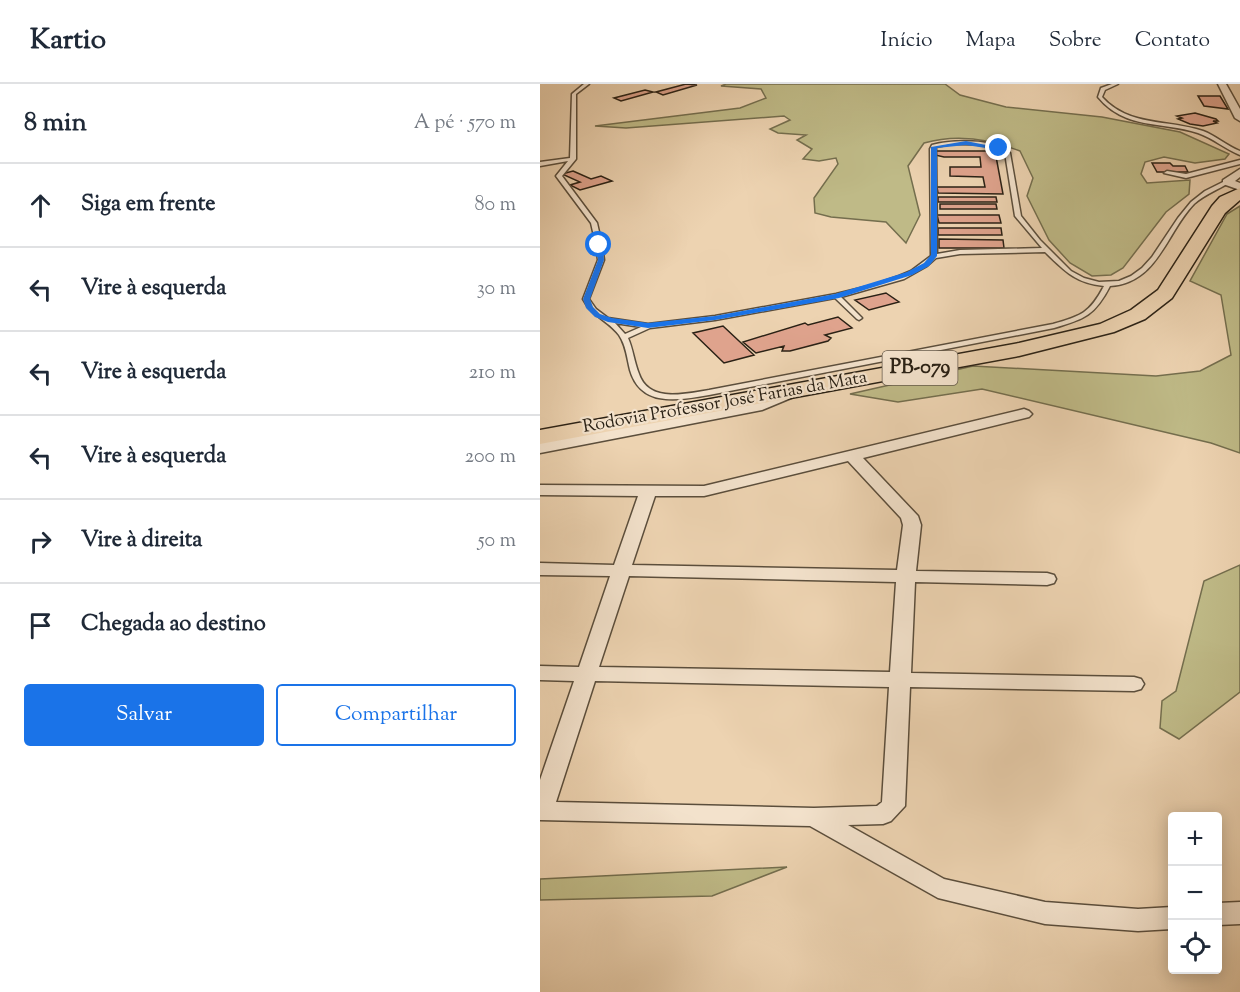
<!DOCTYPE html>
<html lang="pt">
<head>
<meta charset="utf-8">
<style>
	body { margin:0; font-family:"Sorts Mill Goudy",serif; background:#f2f2f3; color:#1f2937 }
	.controls { position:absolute; right:18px; bottom:18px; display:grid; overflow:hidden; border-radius:6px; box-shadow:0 3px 15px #0003 }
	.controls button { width:54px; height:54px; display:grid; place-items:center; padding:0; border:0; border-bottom:2px solid #e0e1e3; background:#fff; color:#1f2937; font:30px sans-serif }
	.stop { position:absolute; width:18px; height:18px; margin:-14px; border:4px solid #1a73e8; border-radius:50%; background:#fff }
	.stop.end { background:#1a73e8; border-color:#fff; box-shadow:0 2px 6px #0008 }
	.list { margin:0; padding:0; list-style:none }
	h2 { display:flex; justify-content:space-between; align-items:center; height:78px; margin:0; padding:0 24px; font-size:26px }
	h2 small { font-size:20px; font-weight:400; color:#747a83 }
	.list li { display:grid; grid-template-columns:39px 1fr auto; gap:18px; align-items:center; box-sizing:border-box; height:84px; padding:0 24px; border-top:2px solid #e0e1e3 }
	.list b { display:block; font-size:22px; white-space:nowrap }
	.list em { font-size:20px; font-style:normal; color:#747a83 }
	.actions { display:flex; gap:12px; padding:18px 24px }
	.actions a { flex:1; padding:14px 0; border:2px solid #1a73e8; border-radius:6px; text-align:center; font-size:21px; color:#1a73e8 }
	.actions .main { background:#1a73e8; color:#fff }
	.icon { flex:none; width:33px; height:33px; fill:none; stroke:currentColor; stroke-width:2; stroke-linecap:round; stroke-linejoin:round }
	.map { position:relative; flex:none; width:700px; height:908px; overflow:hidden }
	header { display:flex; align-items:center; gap:36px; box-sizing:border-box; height:84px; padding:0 30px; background:#fff; border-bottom:2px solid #e0e1e3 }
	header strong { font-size:28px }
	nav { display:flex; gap:33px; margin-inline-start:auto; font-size:21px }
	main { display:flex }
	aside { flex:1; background:#fff }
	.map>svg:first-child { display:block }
</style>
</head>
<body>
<header>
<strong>Kartio</strong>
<nav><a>Início</a><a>Mapa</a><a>Sobre</a><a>Contato</a></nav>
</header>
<main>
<aside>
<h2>8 min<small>A pé · 570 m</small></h2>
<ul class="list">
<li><svg class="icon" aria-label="ahead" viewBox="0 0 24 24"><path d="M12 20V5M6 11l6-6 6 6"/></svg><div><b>Siga em frente</b></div><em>80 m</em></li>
<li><svg class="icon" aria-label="left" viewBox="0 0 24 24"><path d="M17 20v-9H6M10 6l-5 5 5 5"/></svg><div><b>Vire à esquerda</b></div><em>30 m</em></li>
<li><svg class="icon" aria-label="left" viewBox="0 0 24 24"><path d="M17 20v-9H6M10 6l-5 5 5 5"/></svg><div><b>Vire à esquerda</b></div><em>210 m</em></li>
<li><svg class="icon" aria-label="left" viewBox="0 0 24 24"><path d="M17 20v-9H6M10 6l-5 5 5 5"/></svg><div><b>Vire à esquerda</b></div><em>200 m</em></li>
<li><svg class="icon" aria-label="right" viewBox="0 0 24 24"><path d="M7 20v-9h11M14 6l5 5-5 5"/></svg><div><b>Vire à direita</b></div><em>50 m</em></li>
<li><svg class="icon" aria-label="arrive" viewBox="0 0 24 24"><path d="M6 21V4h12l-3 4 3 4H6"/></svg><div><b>Chegada ao destino</b></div></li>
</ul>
<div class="actions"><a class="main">Salvar</a><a>Compartilhar</a></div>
</aside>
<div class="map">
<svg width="700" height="908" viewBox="0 0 700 908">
	<rect width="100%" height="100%" fill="#edd3b1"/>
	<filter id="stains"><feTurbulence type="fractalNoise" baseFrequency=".00333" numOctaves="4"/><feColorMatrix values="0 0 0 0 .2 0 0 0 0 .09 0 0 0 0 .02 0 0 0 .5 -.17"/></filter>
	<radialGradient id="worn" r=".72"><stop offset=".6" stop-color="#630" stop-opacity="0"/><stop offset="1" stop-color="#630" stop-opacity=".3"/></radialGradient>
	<!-- green -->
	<path fill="#bfba87" stroke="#746e4e" stroke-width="1.5" d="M186 0H405L420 11 466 23 562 33 640 48 689 70 685 75 655 79 624 73 605 78 601 90 607 99 650 96 649 110 626 128 583 184 571 191 552 192 530 179 509 156 487 112 493 94 480 67C450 55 416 50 384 59L368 82 380 131 366 159 346 138 291 133 275 129 274 114 298 80 296 74 279 77 263 75 272 65 257 56 266 51 238 49 230 45 250 36 244 32 86 44 55 42 200 24 226 14 221 5 181 2Z
		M700 122V369L671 359 442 305 358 318 310 310 433 282 616 292 660 287 691 271 681 211 650 197 687 130Z
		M700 481V608L639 655 620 644 622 617 636 607 664 497Z
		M247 783 172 812 0 816V795Z"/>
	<!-- building -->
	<path fill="#dfa38d" stroke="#2a2115" stroke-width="1.5" d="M146 0 157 1 123 11 116 8Z
		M105 6 113 8 81 17 74 14Z
		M658 12H680L688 25 664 22Z
		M655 29 676 35 678 37H673L677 39 663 42 650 40 638 35 642 34 637 32Z
		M395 67H455L463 110 398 109 397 103H445L443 93 410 92V83H441L440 73H404L395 71Z
		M612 79H630L633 82H645L648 88H617Z
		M33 87 51 95 61 92 72 97 40 106 30 101 40 98 22 90Z
		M398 113H456L457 118H398Z
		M400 120H456L457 125H400Z
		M397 131H459L461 139H399Z
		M398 144H461L462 151H398Z
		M399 155 463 156 464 164H399Z
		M346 209 359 218 329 226 315 216Z
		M298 233 312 244 285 251 291 254 288 257 250 267H242L244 262 216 269 203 258 265 239 268 241Z
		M183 242 214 271 184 279 153 249Z"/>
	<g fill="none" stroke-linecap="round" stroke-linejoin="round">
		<defs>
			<path id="service" d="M44 0H49L36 10V75L22 92 57 139 62 161 64 176 49 215 56 225 68 234 108 240 175 232 296 210 333 201 359 192 371 187 391 172 390 65 392 61C411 56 455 54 470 69L481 132 500 156 531 187 544 194 559 198 579 197 591 192 602 184 612 173 638 134 651 118 665 107 685 97 690 98C678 106 665 110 654 120 626 149 618 199 570 202 555 231 545 235 514 244L169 311C139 316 101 324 90 286 87 274 86 261 79 251 68 236 52 233 43 215L58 176 56 161 51 139 16 92 28 77 0 82V78L30 74 32 10ZM411 60C428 60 450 59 465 69L475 132 502 164 420 166 397 170 396 65V63ZM505 168C525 187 535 199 564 202 550 229 541 232 513 240L169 306C145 310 109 319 99 290 94 278 93 265 88 254L110 244 175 236 295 214 317 235 319 236 322 234 301 213 364 195 387 182 396 174 420 170ZM75 239 101 243 85 250Z
				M572 0H578L565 6 562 13C589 43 627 35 663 47 676 52 687 62 700 67V71C685 65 673 54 658 49 621 37 585 46 558 13L561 4Z
				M700 76V80L646 94 624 89 627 87 646 90Z"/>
			<path id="minor" d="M678 0H686L700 25V37L695 34Z
				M700 85V93L695 97 700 99V106L683 100V96Z
				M258 302 265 306 263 309 222 326 0 369V359L218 317Z
				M484 325 489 327 492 330 489 333 323 374 378 432 381 441 376 487 507 489 514 491 516 495 514 499 507 501 375 498 371 589 594 593 601 595 604 600 601 605 594 607 370 603 365 722 351 737 343 740 308 741 404 795 505 818 598 825 632 823V845L598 847 505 840 398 814 270 742 0 736V696L34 597 0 596V582L39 583 70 492 0 491V479L74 481 98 412 0 411V401L164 402ZM308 377 361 434 363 441 357 486 92 481 115 412H164ZM89 492 356 498 350 588 59 583ZM55 597 349 603 342 718 337 722 274 724 16 718Z
				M700 818V840L678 841V819Z"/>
			<path id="primary" d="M700 104V116L685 129 632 214 605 235 574 248 479 272 0 360V346L479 259 560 240 591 226 618 206 672 122 680 113Z"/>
		</defs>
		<!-- service casing -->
		<use href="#service" stroke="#5b4e3c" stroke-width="3"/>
		<!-- minor casing -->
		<use href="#minor" stroke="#5b4e3c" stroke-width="3"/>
		<!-- primary casing -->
		<use href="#primary" stroke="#2a2115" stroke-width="3"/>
		<!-- service -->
		<use href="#service" fill="#f3e2cc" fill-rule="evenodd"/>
		<!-- minor -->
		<use href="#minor" fill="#f3e2cc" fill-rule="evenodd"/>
		<!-- primary -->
		<use href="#primary" fill="#edd3b1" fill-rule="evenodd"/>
	</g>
	<!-- route -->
	<path fill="#1a73e8" d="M426 57 461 64 459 66 426 61 397 64V172L389 182 372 191 299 214 175 236 108 244 68 238 55 233 46 224 43 215 58 176 56 161 59 159 63 161 64 176 50 215 53 223 60 230 72 234 108 239 175 232 295 210 367 188 384 179 391 171V63Z"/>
	<g text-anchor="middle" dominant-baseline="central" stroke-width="4.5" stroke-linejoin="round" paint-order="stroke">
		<!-- far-street labels -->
		<g font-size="18" fill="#2a2115" stroke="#f3e2cc">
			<text transform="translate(185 319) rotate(-10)">Rodovia Professor José Farias da Mata</text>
		</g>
		<!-- shield labels -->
		<rect fill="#f3e2cc" stroke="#665b4c" stroke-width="1.5" x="342.5" y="267" width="75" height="34" rx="4.5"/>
		<g font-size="20" font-weight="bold" fill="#2a2115">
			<text x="380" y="284">PB-079</text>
		</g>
	</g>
	<rect width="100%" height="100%" filter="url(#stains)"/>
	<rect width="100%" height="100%" fill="url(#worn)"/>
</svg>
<div class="controls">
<button>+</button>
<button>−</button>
<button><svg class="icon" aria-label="locate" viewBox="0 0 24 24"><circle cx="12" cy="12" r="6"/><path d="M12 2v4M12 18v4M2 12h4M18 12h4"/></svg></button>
</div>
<div class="stop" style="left:59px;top:161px"></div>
<div class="stop end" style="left:459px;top:64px"></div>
</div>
</main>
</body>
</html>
